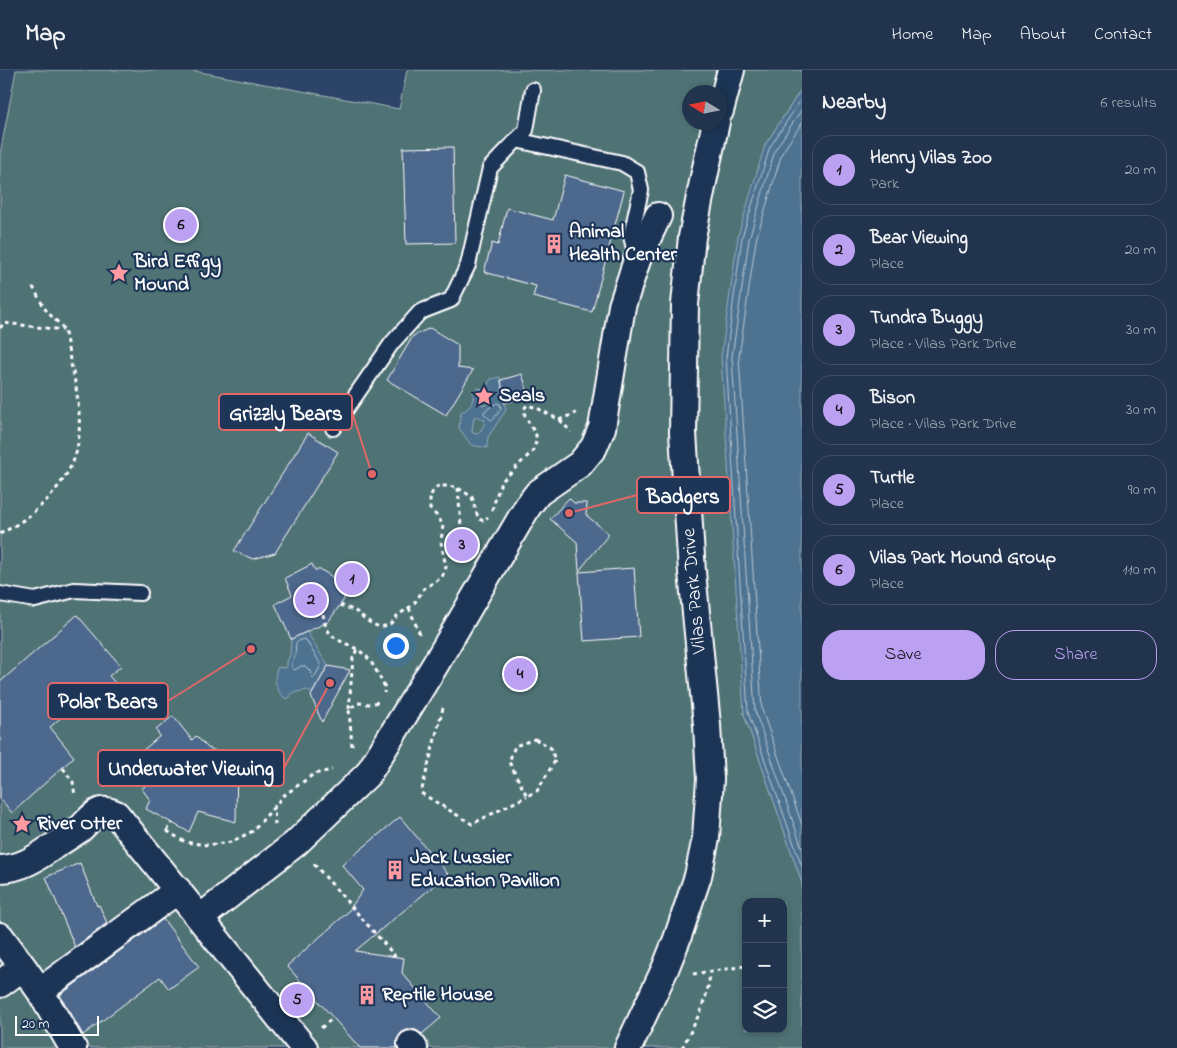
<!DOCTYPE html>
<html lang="en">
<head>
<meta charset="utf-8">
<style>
	body { margin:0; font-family:"Indie Flower",sans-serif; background:#2d3f57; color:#f1f3f6 }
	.controls { position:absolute; right:15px; bottom:15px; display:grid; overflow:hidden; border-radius:10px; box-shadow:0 2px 8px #0003 }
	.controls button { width:45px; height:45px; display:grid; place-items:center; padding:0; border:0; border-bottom:1px solid #3e4e65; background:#21334d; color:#f1f3f6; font:25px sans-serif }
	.compass { position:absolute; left:682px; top:15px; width:45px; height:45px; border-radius:50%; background:#21334d; box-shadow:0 2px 8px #0003; rotate:280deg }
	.scale { position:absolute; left:15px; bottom:12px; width:84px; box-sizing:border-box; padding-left:5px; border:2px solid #fff; border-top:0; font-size:14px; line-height:18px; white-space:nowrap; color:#fff; -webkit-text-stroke:4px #1d3557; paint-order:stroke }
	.you { position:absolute; left:395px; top:575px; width:18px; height:18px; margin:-12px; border:4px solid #fff; border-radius:50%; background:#1a73e8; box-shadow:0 0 0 8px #1a73e833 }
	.badge { display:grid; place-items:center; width:32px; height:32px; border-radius:50%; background:#bca0f2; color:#111; font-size:16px; font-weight:700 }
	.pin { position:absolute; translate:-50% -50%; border:2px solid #fff; box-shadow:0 1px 5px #0006 }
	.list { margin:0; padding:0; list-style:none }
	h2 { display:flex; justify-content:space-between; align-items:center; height:65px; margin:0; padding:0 20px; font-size:21px }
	h2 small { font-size:16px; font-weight:400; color:#a2aab6 }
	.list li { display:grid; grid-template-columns:32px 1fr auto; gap:15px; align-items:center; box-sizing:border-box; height:70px; margin:0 10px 10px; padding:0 10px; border:1px solid #3e4e65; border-radius:20px }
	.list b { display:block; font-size:19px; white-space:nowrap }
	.list p { margin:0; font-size:16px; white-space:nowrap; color:#a2aab6 }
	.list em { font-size:16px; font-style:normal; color:#a2aab6 }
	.actions { display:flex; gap:10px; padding:15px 20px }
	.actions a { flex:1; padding:11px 0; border:1px solid #bca0f2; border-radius:20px; text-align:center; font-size:18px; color:#bca0f2 }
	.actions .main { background:#bca0f2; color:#111 }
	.icon { flex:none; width:28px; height:28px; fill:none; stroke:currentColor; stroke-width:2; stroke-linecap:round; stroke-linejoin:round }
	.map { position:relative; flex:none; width:802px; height:978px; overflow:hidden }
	header { display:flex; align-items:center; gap:30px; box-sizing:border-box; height:70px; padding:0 25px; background:#21334d; border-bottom:1px solid #3e4e65 }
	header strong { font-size:24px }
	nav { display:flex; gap:28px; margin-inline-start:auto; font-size:18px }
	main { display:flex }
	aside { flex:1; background:#21334d }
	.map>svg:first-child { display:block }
</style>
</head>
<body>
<header>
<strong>Map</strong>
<nav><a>Home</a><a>Map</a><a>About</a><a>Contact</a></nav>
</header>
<main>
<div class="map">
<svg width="802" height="978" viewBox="0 0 802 978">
	<rect width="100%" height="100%" fill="#2c4467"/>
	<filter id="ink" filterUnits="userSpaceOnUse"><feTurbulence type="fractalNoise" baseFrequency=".02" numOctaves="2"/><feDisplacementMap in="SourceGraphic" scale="10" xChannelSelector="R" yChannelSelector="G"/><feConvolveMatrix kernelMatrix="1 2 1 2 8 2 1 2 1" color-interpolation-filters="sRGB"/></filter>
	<g filter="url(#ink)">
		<!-- green -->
		<path fill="#507375" stroke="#a8b9ba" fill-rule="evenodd" d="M16 0H189L399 39 407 0H802V18L765 75 744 644 802 813V978H0V84ZM690 22H720V52H690ZM746 832H783V959H746Z"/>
		<!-- water -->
		<path fill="#4d7391" stroke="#94abbd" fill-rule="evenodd" d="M802 18V813L744 644 721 287 738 166 765 75Z
			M500 307 506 340 488 367 487 378 471 375 459 358 461 342C470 339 474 332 473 322L478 318 482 319 483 328 480 331V334L485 335 492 331 491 328 488 327 486 317 491 309ZM476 346 485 350 484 355 478 364 473 363 472 361 474 347Z
			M307 562 328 596 312 623 307 620 292 623 290 627 287 629C276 624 272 608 278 597L283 598 287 597V591L290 585 291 569Z"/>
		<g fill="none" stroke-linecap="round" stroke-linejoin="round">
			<!-- shore -->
			<path stroke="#b8c7d3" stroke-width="1" d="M802 28 770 77 742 167 726 287 748 642 802 797
				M802 39 775 80 749 169 732 287 755 641 802 778
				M802 53 782 83 756 170 739 287 762 640 802 755
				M497 333 500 334 501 339 493 350H491L484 344V342Z
				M303 569 306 570 321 595 314 608 312 607 310 601 305 596H301L295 600 292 598V593L295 586 296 573Z"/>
		</g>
		<!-- building -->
		<path fill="#4e678d" stroke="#fff" d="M453 77 455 173 406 174 403 78Z
			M565 105 624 121 592 242 533 227 536 216 484 202 492 173 498 175 507 138 553 150Z
			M430 258 458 275V298L473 300 446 345 387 310 413 266Z
			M522 304 529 326 505 333 501 310Z
			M308 363 338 382 275 483 253 489 234 481Z
			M569 428 574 433H587L586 445 609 464 579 501 577 472 550 449Z
			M312 494 315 500H321L349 517 343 531 328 552 291 569 275 534 292 525 285 508Z
			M634 498 639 567 584 571 579 502Z
			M77 545 121 596 109 606 118 616 101 632 92 621 50 657 74 687 12 743 0 728V612Z
			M328 596 350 600 322 652 311 626Z
			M173 646 192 670 196 666 208 678 224 684 237 687 236 752 198 742 189 762 146 739 150 730 142 719 145 716 128 693 160 666 156 660Z
			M400 747 448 804 355 881 404 888 402 903 441 948 422 964 416 960 410 959 402 962 397 969V978H360L287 896 347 843 363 820 342 795Z
			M80 793 97 836 99 835 107 853 75 877 46 807Z
			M163 849 199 897 169 919 160 907 83 965 60 925Z"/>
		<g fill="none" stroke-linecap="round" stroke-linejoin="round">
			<defs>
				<path id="lane" d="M516 70 622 93 637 102 641 120 631 166 636 187
					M333 358 392 273 420 242 451 230 468 195 490 98 526 60 533 20
					M0 524 35 530 74 520 140 523"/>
				<path id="street" d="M720 41 731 0
					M0 799C22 799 39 786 57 774 65 769 73 764 80 759 87 753 92 744 101 741 107 740 111 742 116 744L304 978
					M200 848 296 773 368 704 435 595 528 436 538 423 580 394 594 377 602 358 622 236 637 190 658 146
					M0 866 23 897
					M0 914 23 897 40 921 178 820
					M40 921 73 978
					M411 974 414 978
					M628 978 665 899 677 869 698 806 706 768 710 709 707 655 692 502 683 363 685 234 692 167 704 107 716 52"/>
			</defs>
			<!-- lane casing -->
			<use href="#lane" stroke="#fff" stroke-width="18"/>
			<!-- street casing -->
			<use href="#street" stroke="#fff" stroke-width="30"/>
			<!-- path -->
			<path stroke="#fff" stroke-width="3" stroke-dasharray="4 4" stroke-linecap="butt" d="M0 258 4 253 63 260
				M560 350 571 362
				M458 418 461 456
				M492 440 501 412 533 381 536 372V365L525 346 524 339 527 335 537 338 559 350 576 343
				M0 464C9 459 18 454 26 448 46 433 65 412 74 389 84 364 78 323 72 298 69 288 67 269 64 260 60 253 51 247 46 240 41 233 37 224 33 217
				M340 535C345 537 351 539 355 541 366 548 375 562 390 554 394 551 396 545 401 543 411 537 418 531 422 520L442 507 446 497 441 472 443 455 438 447 430 439C430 428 429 424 438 416H449L458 418 472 427 478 448 483 451 488 447
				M409 538 421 567
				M323 544C327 576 347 568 366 586 374 594 379 607 385 617L384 623
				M443 638 421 723 472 754 527 726
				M349 639 353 588 357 579
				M535 669 551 678 555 691 537 721 527 726 509 692 515 676Z
				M352 676 349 639 358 633 369 634 379 632 380 630
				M63 698 73 712 75 726
				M275 755 274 737 283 726 314 704 332 700
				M167 761 185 772 208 775 231 772 253 761 273 738
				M167 761 172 752
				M314 794 395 886
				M693 904 746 896
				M321 958 333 948
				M682 978C695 953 708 931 710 902"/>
			<!-- lane -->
			<use href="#lane" stroke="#1d3557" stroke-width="14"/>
			<!-- street -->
			<use href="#street" stroke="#1d3557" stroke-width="26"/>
		</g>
	</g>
	<!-- icons -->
	<defs>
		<symbol id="building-bare" viewBox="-9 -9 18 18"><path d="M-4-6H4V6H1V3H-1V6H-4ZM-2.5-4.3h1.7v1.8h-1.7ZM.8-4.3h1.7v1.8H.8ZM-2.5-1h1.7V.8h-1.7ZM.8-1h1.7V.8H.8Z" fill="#ff9aa2" stroke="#1d3557" stroke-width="2.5" paint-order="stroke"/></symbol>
		<symbol id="sight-bare" viewBox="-9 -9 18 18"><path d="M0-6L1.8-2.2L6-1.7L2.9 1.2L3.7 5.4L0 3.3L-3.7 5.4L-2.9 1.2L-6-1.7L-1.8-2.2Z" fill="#ff9aa2" stroke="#1d3557" stroke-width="2.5" paint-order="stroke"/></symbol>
	</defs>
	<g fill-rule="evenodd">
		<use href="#building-bare" x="540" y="160" width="28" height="28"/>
		<use href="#sight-bare" x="105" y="189" width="28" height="28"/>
		<use href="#sight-bare" x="470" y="312" width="28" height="28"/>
		<use href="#sight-bare" x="8" y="740" width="28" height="28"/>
		<use href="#building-bare" x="381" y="786" width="28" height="28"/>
		<use href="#building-bare" x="353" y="911" width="28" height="28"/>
	</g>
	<g text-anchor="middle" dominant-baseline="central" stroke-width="4.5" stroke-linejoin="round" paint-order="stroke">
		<!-- poi labels -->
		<g font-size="20" font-weight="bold" fill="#fff" stroke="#1d3557" text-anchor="start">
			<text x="569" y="162">Animal<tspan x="569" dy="23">Health Center</tspan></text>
			<text x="134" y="192">Bird Effigy<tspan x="134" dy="23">Mound</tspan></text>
			<text x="499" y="326">Seals</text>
			<text x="37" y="754">River Otter</text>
			<text x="410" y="788">Jack Lussier<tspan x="410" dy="23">Education Pavilion</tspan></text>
			<text x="382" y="925">Reptile House</text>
		</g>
		<!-- street labels -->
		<g font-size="20" fill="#fff" stroke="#1d3557">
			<text transform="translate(695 521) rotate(-95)">Vilas Park Drive</text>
		</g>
	</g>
	<!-- callouts -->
	<path fill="none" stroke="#e26868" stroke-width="2" d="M372 404L352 342M569 443L637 425M251 579L168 631M330 613L284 698"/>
	<g fill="#e26868" stroke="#1d3557" stroke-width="2">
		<circle cx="372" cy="404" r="5"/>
		<circle cx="569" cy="443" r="5"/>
		<circle cx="251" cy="579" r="5"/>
		<circle cx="330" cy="613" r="5"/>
	</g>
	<g fill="#1d3557" stroke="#e26868" stroke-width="2">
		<rect x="219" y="324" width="133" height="36" rx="5"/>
		<rect x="637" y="407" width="93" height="36" rx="5"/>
		<rect x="48" y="613" width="120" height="36" rx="5"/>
		<rect x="98" y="680" width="186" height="36" rx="5"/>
	</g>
	<g font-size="21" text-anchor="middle" font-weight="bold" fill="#fff">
		<text x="286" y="350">Grizzly Bears</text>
		<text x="683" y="433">Badgers</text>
		<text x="108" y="638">Polar Bears</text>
		<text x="191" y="705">Underwater Viewing</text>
	</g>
</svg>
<div class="controls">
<button>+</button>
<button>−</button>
<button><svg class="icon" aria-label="layers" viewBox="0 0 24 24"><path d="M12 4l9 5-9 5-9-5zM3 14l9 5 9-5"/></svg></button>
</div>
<svg class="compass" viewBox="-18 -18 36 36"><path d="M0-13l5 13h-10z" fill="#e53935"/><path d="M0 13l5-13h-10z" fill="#a2aab6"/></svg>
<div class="scale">20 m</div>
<div class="you"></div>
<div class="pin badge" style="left:352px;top:509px">1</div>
<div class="pin badge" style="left:311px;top:530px">2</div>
<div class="pin badge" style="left:462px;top:475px">3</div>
<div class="pin badge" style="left:520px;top:604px">4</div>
<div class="pin badge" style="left:297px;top:930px">5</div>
<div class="pin badge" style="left:181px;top:155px">6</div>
</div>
<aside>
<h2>Nearby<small>6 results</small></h2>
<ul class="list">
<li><span class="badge">1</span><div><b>Henry Vilas Zoo</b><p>Park</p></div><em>20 m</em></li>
<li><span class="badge">2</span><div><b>Bear Viewing</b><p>Place</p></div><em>20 m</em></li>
<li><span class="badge">3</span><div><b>Tundra Buggy</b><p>Place · Vilas Park Drive</p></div><em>30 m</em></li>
<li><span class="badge">4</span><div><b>Bison</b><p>Place · Vilas Park Drive</p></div><em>30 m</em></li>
<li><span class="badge">5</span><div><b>Turtle</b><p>Place</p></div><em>90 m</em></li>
<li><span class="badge">6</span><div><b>Vilas Park Mound Group</b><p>Place</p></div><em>110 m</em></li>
</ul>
<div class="actions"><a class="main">Save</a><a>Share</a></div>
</aside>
</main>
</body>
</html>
